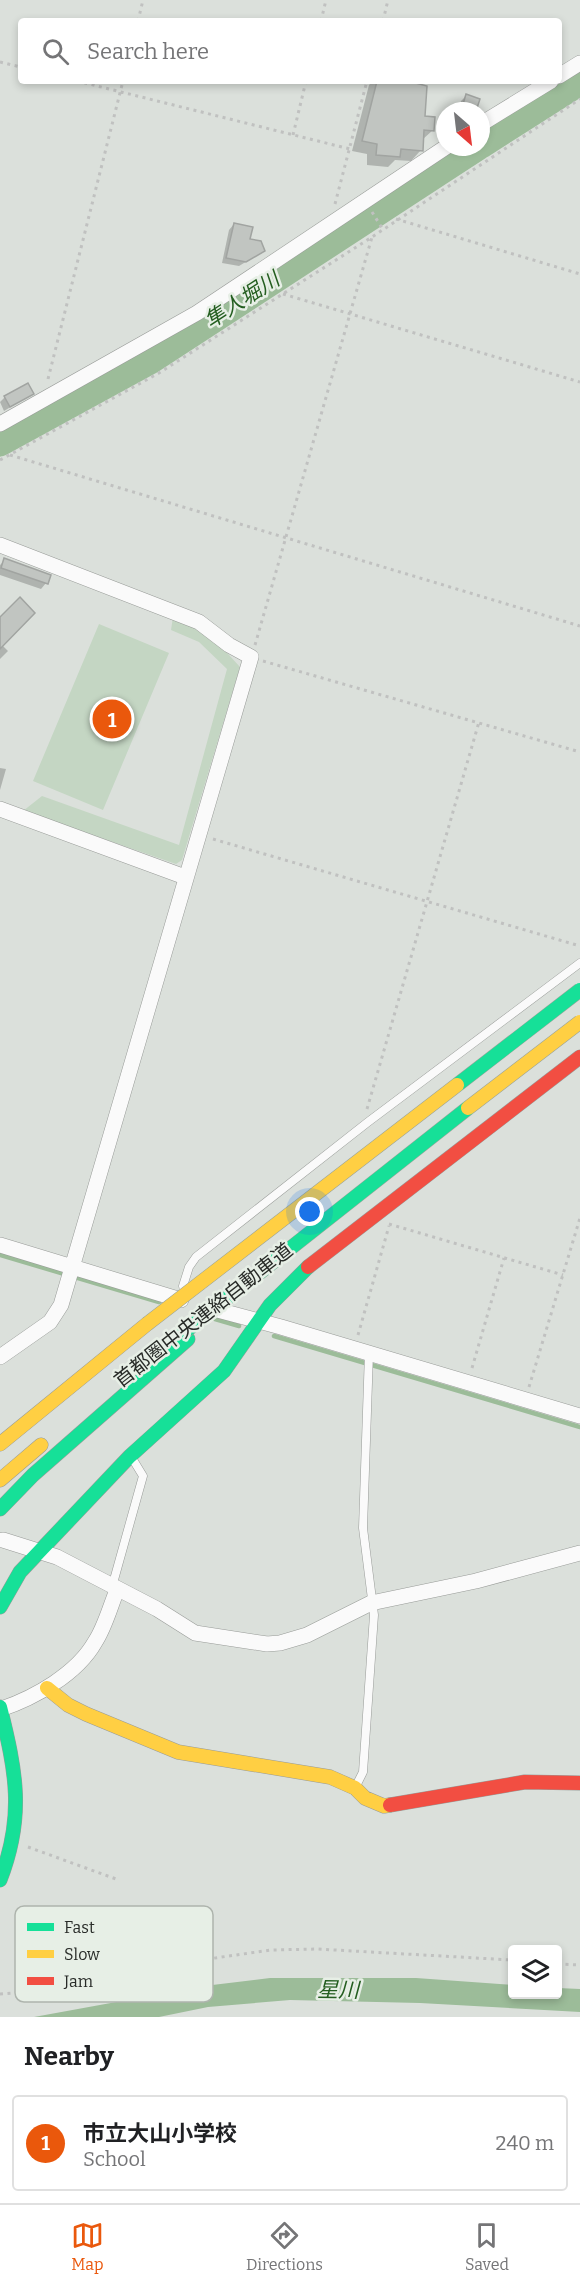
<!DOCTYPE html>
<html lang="en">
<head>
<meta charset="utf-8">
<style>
	body { margin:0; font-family:Bitter,"Noto Sans JP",serif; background:#f2f2f2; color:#202124 }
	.controls { position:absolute; right:18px; bottom:18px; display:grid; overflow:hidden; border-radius:6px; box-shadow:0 3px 9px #0003 }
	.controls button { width:54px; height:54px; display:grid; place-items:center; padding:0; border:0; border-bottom:2px solid #e0e0e0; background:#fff; color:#202124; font:30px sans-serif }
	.compass { position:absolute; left:436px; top:102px; width:54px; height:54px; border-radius:50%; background:#fff; box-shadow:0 3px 9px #0003; rotate:152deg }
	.you { position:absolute; left:310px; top:1212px; width:21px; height:21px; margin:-15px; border:4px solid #fff; border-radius:50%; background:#1a73e8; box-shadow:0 0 0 9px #1a73e833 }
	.badge { display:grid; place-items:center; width:39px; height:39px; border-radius:50%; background:#ea580c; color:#fff; font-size:20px; font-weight:700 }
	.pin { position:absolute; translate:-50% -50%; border:3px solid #fff; box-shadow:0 2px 6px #0006 }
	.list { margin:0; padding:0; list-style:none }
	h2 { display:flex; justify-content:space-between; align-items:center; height:78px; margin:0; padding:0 24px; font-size:26px }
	h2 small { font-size:20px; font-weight:400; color:#757577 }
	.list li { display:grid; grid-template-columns:39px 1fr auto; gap:18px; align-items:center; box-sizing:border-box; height:96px; margin:0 12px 12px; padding:0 12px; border:2px solid #e0e0e0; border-radius:6px }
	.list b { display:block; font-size:22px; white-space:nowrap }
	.list p { margin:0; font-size:20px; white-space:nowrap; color:#757577 }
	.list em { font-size:20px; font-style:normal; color:#757577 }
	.icon { flex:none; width:33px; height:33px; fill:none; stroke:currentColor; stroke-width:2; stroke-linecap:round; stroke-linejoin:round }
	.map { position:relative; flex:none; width:580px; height:2017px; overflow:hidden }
	.search { position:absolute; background:#fff; box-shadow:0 3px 9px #0003; left:18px; right:18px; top:18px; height:66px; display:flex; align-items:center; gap:15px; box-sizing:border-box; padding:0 21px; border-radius:6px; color:#757577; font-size:22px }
	.sheet { height:186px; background:#fff }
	nav { display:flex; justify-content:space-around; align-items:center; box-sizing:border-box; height:84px; border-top:2px solid #e0e0e0; background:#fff; font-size:16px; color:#757577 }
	nav a { display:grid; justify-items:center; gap:3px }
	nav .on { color:#ea580c }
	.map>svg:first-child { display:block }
</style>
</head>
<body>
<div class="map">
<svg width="580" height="2017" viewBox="0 0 580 2017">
	<rect width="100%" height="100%" fill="#dbe0db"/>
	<!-- green -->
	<path fill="#c4d6c3" d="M580 69V79L481 141V132Z
		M580 88V98L386 221 379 214Z
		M458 147H472L375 208 373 203Z
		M363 209 366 213 168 345 0 439V431L169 336Z
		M370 219 373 229 171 362 0 457V447L147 365Z
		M173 617 209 633 240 667 182 860 176 864 23 811 42 796 179 845 227 669 199 642 171 630Z
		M99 624 169 653 103 810 33 781Z"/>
	<!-- water -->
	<path fill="#9cbc99" d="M270 1978H416L512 1985V1994H558V1988L580 1989V2012L420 2003 290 2000 208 2007 159 2017H34L204 1986Z"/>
	<!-- shadow -->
	<path fill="#0003" d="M373 81H402L433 130 422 140 421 150 411 161 395 160 388 167 367 165V154L352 151 369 85Z
		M466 96 475 111H458L461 101Z
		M234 224 248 241 264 251 239 266 222 263 229 230Z
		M32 394 4 411 0 402 5 397Z
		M5 560 46 583 41 589 0 575V565Z
		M0 619 2 645 8 651 0 659Z
		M0 768 6 769 0 790Z"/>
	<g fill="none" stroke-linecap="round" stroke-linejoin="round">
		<!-- stream -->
		<path stroke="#9cbc99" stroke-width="4.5" d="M0 1255 159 1302
			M215 1319 239 1326
			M274 1336 580 1427"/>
		<!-- river -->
		<path stroke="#9cbc99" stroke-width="27" d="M481 145 580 82
			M0 443 150 361 478 147"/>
	</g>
	<!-- building -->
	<path fill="#c1c5c1" stroke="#a1a4a1" stroke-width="1.5" d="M377 81H408L427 86 425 116 435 117 434 131 424 130 423 151 401 149 400 157 376 155 377 144 362 141Z
		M466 94 480 99 476 111H461Z
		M234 223 253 227 250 239 261 241 265 251 246 262 226 258Z
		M28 383 34 394 10 407 4 396Z
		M4 558 51 575 48 584 1 568Z
		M20 597 35 613 0 649V617Z"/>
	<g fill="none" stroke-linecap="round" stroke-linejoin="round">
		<defs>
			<path id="lane" d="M183 1286 189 1267 196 1257 368 1122 580 963
				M112 1587 143 1476 132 1458
				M356 1786 363 1772 374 1615 363 1528 369 1353"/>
			<path id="street" d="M559 76 580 63
				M481 124 551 81
				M0 424 197 313 446 147
				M0 545 199 622 229 645 251 657 61 1305 50 1322 0 1357
				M0 809 185 877
				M0 1245 181 1300
				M210 1308 281 1327 580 1416
				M3 1540 57 1557 157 1609 195 1633 267 1644 280 1643 307 1635 371 1603 476 1581 580 1553
				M1 1709C34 1698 77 1674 95 1642 105 1627 110 1607 117 1590"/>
			<path id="fast" d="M0 1509 33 1475 188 1339
				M0 1607 20 1572 130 1456 224 1371 270 1305 308 1267
				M0 1707C16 1771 25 1816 0 1880"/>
			<path id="slow" d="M0 1444 147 1324
				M0 1480 41 1445
				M47 1688 68 1705 86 1714 178 1752 330 1777 355 1788 365 1798 384 1806 390 1805"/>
			<path id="jam" d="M308 1267 580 1057
				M390 1805 525 1782 580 1783"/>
		</defs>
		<!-- lane casing -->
		<use href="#lane" stroke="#989b98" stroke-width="9"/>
		<!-- street casing -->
		<use href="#street" stroke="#989b98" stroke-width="16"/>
		<!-- fast casing -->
		<use href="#fast" stroke="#989b98" stroke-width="15"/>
		<!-- slow casing -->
		<use href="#slow" stroke="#989b98" stroke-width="15"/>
		<!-- jam casing -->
		<use href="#jam" stroke="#989b98" stroke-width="15"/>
		<!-- path -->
		<path stroke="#c0c1c0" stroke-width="3" stroke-dasharray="3 4.5" stroke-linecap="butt" d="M138 21 143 0
			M321 21 326 0
			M383 21 388 0
			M0 62 21 67
			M77 81 350 149
			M293 135 306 81
			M335 204 367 81
			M372 212 382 228
			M396 219 580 274
			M283 294 580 382
			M48 379 123 81
			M10 455 580 626
			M0 460 159 373 372 237 580 99
			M255 645 372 237
			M263 661 580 752
			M213 839 580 946
			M367 1109 479 722
			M389 1224 563 1275
			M358 1335 389 1226
			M472 1368 504 1258
			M529 1387 580 1218
			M28 1847 116 1879
			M558 1964 580 1965
			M0 1994 62 1989 208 1959 271 1950 317 1949 512 1960"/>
		<!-- lane -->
		<use href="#lane" stroke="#fafafa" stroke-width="8"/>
		<!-- street -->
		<use href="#street" stroke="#fafafa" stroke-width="15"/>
		<!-- fast -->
		<use href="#fast" stroke="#16e098" stroke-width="14"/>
		<!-- slow -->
		<use href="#slow" stroke="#ffcf43" stroke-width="14"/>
		<!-- jam -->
		<use href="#jam" stroke="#f24e42" stroke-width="14"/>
		<defs>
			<path id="fast-bridge" d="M457 1085 580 990
				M183 1333 468 1108"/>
			<path id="slow-bridge" d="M468 1108 580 1022
				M147 1324 457 1085"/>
		</defs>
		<!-- fast-bridge casing -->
		<use href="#fast-bridge" stroke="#9ba49a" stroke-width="15" stroke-linecap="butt"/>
		<!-- slow-bridge casing -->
		<use href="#slow-bridge" stroke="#9ba49a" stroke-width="15" stroke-linecap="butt"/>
		<!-- fast-bridge -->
		<use href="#fast-bridge" stroke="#16e098" stroke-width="14"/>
		<!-- slow-bridge -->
		<use href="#slow-bridge" stroke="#ffcf43" stroke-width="14"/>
	</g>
	<g text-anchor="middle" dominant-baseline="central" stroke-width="5" stroke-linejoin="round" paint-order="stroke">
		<!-- street labels -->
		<g font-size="20" fill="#282b28" stroke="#e7efe6">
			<text transform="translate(203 1315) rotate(-38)">首都圏中央連絡自動車道</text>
		</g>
		<!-- water labels -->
		<g font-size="21" font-style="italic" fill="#245e20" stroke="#e7efe6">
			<text transform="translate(242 300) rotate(-33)">隼人堀川</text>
			<text transform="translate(338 1990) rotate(1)">星川</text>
		</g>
	</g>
	<!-- legend -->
	<rect x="15" y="1906" width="198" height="96" rx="9" fill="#e7efe6" stroke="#aeb4ad" stroke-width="1.5"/>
	<rect x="27" y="1923" width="27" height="8" fill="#16e098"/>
	<rect x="27" y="1950" width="27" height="8" fill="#ffcf43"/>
	<rect x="27" y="1977" width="27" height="8" fill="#f24e42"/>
	<g font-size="16" fill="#282b28">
		<text x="64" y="1933">Fast</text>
		<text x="64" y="1960">Slow</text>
		<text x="64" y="1987">Jam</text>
	</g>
</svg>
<div class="controls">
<button><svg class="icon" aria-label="layers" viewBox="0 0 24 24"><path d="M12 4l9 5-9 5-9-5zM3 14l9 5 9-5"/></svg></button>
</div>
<svg class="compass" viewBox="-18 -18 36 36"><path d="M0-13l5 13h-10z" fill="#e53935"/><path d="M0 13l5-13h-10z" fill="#757577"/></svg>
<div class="you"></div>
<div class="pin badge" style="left:112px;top:719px">1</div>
<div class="search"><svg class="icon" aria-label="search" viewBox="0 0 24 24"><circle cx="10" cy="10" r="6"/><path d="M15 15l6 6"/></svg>Search here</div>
</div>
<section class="sheet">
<h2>Nearby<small></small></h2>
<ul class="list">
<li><span class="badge">1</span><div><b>市立大山小学校</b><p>School</p></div><em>240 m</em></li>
</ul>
</section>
<nav>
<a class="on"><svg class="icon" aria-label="map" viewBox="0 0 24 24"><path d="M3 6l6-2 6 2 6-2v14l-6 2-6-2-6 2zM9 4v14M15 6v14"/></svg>Map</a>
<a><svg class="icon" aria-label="directions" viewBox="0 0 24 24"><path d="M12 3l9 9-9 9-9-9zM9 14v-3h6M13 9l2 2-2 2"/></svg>Directions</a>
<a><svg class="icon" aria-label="saved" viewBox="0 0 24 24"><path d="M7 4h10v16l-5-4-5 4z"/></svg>Saved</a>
</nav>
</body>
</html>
